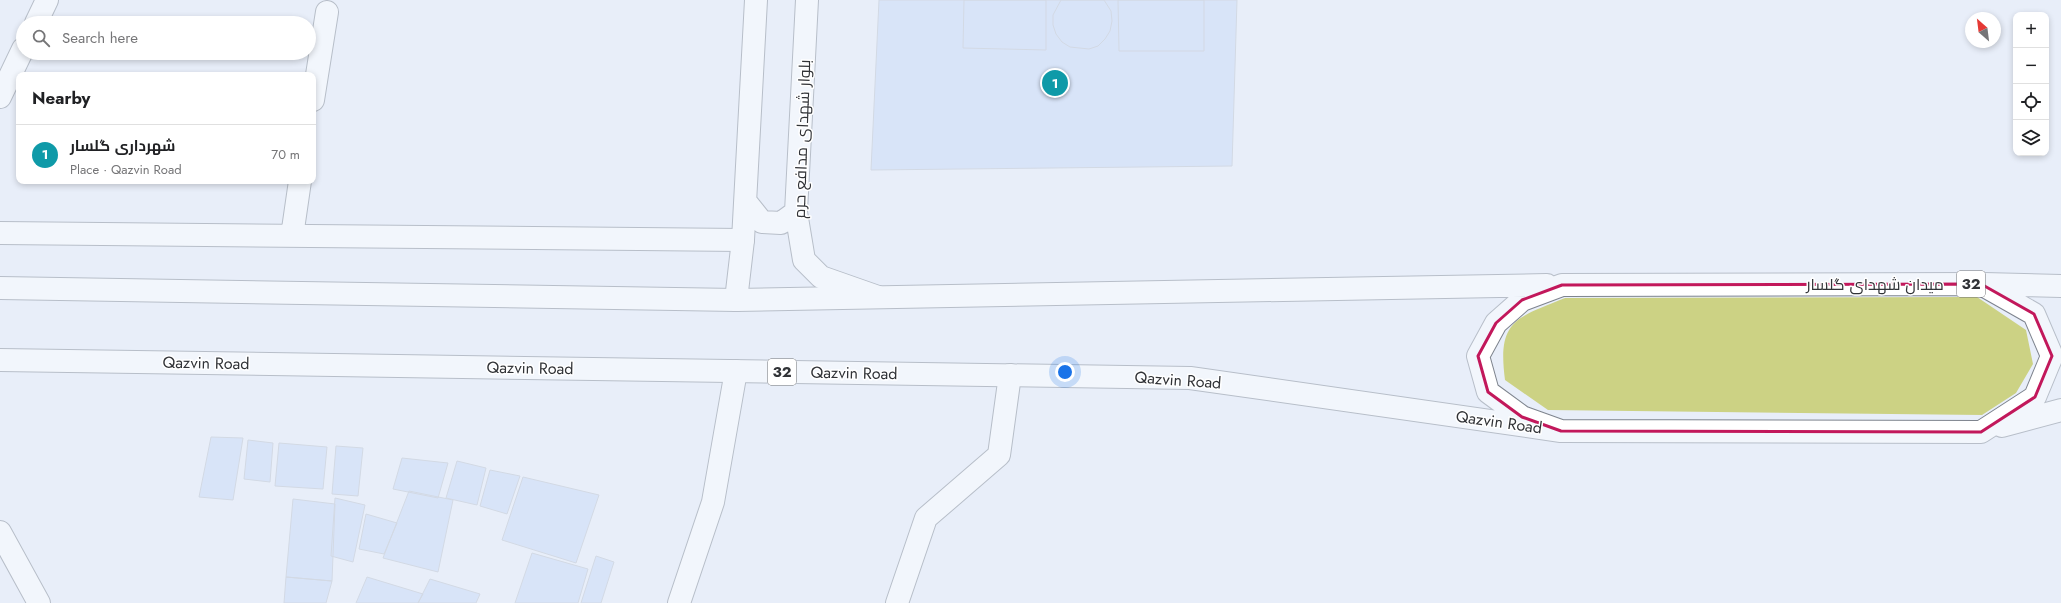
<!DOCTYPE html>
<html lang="en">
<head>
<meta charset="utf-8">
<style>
	body { margin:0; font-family:Jost,Cairo,sans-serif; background:#f6f6f6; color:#202124 }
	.controls { position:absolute; right:12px; top:12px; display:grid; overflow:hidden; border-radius:8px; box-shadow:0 2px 6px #0003 }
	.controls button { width:36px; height:36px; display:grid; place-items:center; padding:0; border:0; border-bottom:1px solid #e0e0e0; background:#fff; color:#202124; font:20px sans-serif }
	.compass { position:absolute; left:1965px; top:12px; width:36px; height:36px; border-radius:50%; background:#fff; box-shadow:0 2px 6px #0003; rotate:332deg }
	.you { position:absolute; left:1065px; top:372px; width:14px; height:14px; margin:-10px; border:3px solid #fff; border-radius:50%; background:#1a73e8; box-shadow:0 0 0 6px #1a73e833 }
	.badge { display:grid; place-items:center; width:26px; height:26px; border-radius:50%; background:#656c11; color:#fff; font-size:13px; font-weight:700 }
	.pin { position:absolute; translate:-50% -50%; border:2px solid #fff; box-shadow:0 1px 4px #0006 }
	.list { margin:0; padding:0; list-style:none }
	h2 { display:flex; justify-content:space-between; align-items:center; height:52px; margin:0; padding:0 16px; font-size:17px }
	h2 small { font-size:13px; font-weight:400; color:#757577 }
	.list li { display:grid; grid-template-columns:26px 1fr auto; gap:12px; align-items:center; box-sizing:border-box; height:60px; padding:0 16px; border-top:1px solid #e0e0e0 }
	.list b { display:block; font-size:15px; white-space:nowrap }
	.list p { margin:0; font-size:13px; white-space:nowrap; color:#757577 }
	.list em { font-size:13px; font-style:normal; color:#757577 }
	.icon { flex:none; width:22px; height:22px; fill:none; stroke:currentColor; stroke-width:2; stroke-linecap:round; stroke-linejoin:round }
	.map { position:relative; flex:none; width:2061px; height:603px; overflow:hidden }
	.search { position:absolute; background:#fff; box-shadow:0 2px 6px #0003; left:16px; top:16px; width:300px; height:44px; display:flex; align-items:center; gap:10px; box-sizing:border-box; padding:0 14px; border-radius:22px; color:#757577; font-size:15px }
	.panel { position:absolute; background:#fff; box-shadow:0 2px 6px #0003; left:16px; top:72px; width:300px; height:112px; border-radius:8px }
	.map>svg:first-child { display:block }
</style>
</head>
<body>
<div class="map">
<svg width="2061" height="603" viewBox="0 0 2061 603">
	<rect width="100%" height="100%" fill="#e8eef9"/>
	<!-- green -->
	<path fill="#ccd284" d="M1977 297 2026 330 2033 364 2016 393 1982 415 1548 410 1505 380C1497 320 1516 318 1565 298Z"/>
	<!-- building -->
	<path fill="#c6d7f7" stroke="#b9bfca" d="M879 0H1237L1232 166 871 170Z
		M964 0H1046V50L963 48Z
		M1061 0H1104L1111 11 1112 21 1110 31 1105 39 1098 46 1089 49 1070 47 1062 42 1056 34 1053 25V15Z
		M1118 0H1204V51H1119Z
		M211 437 243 438 233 500 199 497Z
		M248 440 273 443 270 482 244 479Z
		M279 443 327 447 323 489 275 486Z
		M336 446 363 448 358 496 332 494Z
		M402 458 448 463 438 498 393 489Z
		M457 461 486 468 477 505 446 498Z
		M490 470 520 476 507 514 480 506Z
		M523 477 599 495 576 563 502 540Z
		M409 491 453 500 438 572 383 558Z
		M335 498 365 505 353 562 331 556Z
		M293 499 335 504 332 581 286 577Z
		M366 514 397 523 384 554 359 549Z
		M532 553 588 569 578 603H515Z
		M596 556 614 562 601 603H581Z
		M286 577 332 581 326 603H284Z
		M367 577 423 594 418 603H356Z
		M430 579 480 594 476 603H418Z"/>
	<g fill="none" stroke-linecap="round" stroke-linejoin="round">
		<defs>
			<path id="minor" d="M36 23 47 0
				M0 97 23 49
				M313 100 327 12
				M0 233 743 240
				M292 236 300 181
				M0 532 39 603
				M679 603 713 502 736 371
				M897 603 926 518 999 455 1010 375"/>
			<path id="secondary" d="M807 0 796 212 804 260 821 277 878 297
				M746 202 762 222 781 223 796 212
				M736 300 743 240 756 0"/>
			<path id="trunk" d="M1984 284 2061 286
				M0 288 736 300 1547 285
				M0 360 1190 378 1561 431 1981 432 2035 397 2052 356 2034 314 1981 284 1562 285 1522 300 1496 323 1478 356 1488 392 1522 417 1561 431
				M2002 426 2061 410"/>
		</defs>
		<!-- minor casing -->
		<use href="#minor" stroke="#7e848e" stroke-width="24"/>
		<!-- secondary casing -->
		<use href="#secondary" stroke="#7e848e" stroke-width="24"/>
		<!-- trunk casing -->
		<use href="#trunk" stroke="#7e848e" stroke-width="24"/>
		<!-- minor -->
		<use href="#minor" stroke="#fff" stroke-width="22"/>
		<!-- secondary -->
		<use href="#secondary" stroke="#fff" stroke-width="22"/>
		<!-- trunk -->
		<use href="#trunk" stroke="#fff" stroke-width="22"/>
	</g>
	<!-- marked area -->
	<path d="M0 0H2061V603H0ZM1981 284 2034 314 2052 356 2035 397 1981 432 1561 431 1522 417 1488 392 1478 356 1496 323 1522 300 1562 285Z" fill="#e8eef9" fill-opacity=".55" fill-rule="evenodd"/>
	<path fill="none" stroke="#c2185b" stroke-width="3" stroke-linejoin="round" d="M1981 284 2034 314 2052 356 2035 397 1981 432 1561 431 1522 417 1488 392 1478 356 1496 323 1522 300 1562 285Z"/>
	<g text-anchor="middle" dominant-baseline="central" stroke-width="3" stroke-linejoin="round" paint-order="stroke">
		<!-- shield labels -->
		<g fill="#fff" stroke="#6f7073" stroke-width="1">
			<rect x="1957" y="271" width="28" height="26" rx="3"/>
			<rect x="768" y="359" width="28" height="26" rx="3"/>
		</g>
		<g font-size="15" font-weight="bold" fill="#313337">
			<text x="1971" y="284">32</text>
			<text x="782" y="372">32</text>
		</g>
		<!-- street labels -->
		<g font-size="16" fill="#313337" stroke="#fff">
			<text transform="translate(802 139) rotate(-88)">بلوار شهدای مدافع حرم</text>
			<text x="1875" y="284">میدان شهدای گلسار</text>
			<text transform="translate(206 363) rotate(1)">Qazvin Road</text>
			<text transform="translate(530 368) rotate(1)">Qazvin Road</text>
			<text transform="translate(854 373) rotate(1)">Qazvin Road</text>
			<text transform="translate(1178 380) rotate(4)">Qazvin Road</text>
			<text transform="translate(1499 422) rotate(8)">Qazvin Road</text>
		</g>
	</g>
</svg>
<div class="controls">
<button>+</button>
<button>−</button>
<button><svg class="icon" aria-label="locate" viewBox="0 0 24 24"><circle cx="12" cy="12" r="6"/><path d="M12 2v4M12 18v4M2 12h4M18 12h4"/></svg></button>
<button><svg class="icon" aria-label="layers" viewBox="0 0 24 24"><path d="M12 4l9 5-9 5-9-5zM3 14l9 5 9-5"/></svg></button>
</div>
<svg class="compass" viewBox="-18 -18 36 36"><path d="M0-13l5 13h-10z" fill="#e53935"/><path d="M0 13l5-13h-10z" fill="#757577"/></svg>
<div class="you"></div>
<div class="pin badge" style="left:1055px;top:83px;background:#0f9aa8">1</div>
<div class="search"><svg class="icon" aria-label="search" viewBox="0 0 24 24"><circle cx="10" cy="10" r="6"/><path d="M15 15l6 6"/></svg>Search here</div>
<section class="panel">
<h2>Nearby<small></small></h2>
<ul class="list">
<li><span class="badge" style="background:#0f9aa8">1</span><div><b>شهرداری گلسار</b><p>Place · Qazvin Road</p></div><em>70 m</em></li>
</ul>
</section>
</div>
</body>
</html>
